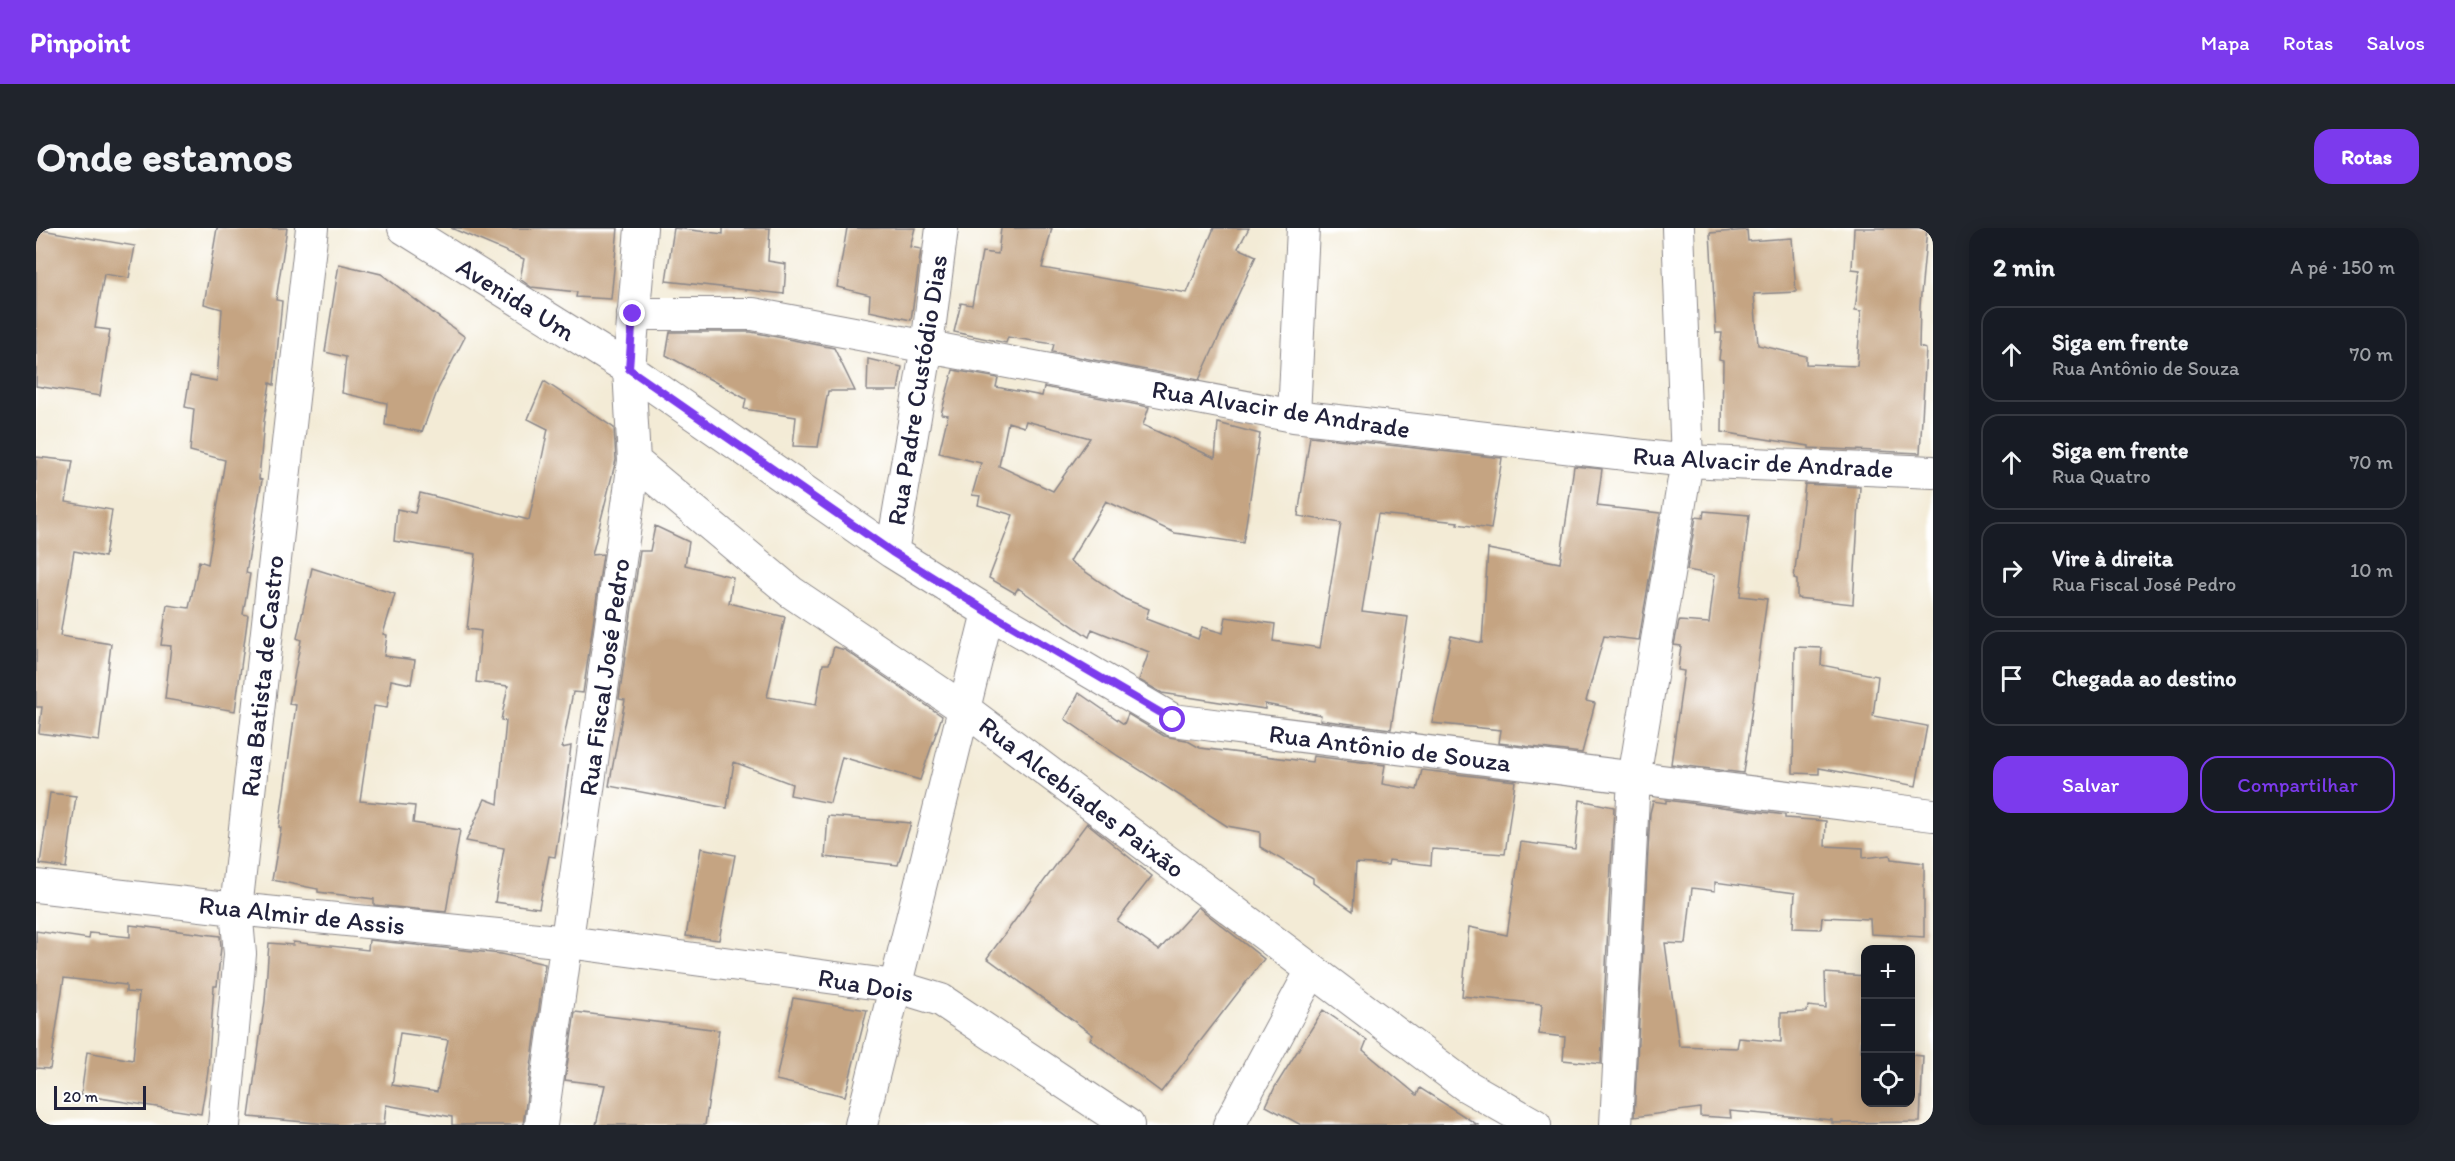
<!DOCTYPE html>
<html lang="pt">
<head>
<meta charset="utf-8">
<style>
	body { margin:0; font-family:Itim,sans-serif; background:#20242c; color:#f1f3f6 }
	.controls { position:absolute; right:18px; bottom:18px; display:grid; overflow:hidden; border-radius:12px; box-shadow:0 3px 15px #0003 }
	.controls button { width:54px; height:54px; display:grid; place-items:center; padding:0; border:0; border-bottom:2px solid #363941; background:#171b24; color:#f1f3f6; font:30px sans-serif }
	.scale { position:absolute; left:18px; bottom:15px; width:92px; box-sizing:border-box; padding-left:6px; border:3px solid #22223b; border-top:0; font-size:16px; line-height:21px; white-space:nowrap; color:#22223b; -webkit-text-stroke:4px #fff; paint-order:stroke }
	.stop { position:absolute; width:18px; height:18px; margin:-14px; border:4px solid #7c3aed; border-radius:50%; background:#fff }
	.stop.end { background:#7c3aed; border-color:#fff; box-shadow:0 2px 6px #0008 }
	.list { margin:0; padding:0; list-style:none }
	h2 { display:flex; justify-content:space-between; align-items:center; height:78px; margin:0; padding:0 24px; font-size:26px }
	h2 small { font-size:20px; font-weight:400; color:#9ea1a6 }
	.list li { display:grid; grid-template-columns:39px 1fr auto; gap:18px; align-items:center; box-sizing:border-box; height:96px; margin:0 12px 12px; padding:0 12px; border:2px solid #363941; border-radius:18px }
	.list b { display:block; font-size:22px; white-space:nowrap }
	.list p { margin:0; font-size:20px; white-space:nowrap; color:#9ea1a6 }
	.list em { font-size:20px; font-style:normal; color:#9ea1a6 }
	.actions { display:flex; gap:12px; padding:18px 24px }
	.actions a { flex:1; padding:14px 0; border:2px solid #7c3aed; border-radius:18px; text-align:center; font-size:21px; color:#7c3aed }
	.actions .main { background:#7c3aed; color:#fff }
	.icon { flex:none; width:33px; height:33px; fill:none; stroke:currentColor; stroke-width:2; stroke-linecap:round; stroke-linejoin:round }
	.map { position:relative; flex:none; width:1897px; height:897px; overflow:hidden; border-radius:18px }
	header { display:flex; align-items:center; gap:36px; box-sizing:border-box; height:84px; padding:0 30px; background:#7c3aed; color:#fff }
	header strong { font-size:28px }
	nav { display:flex; gap:33px; margin-inline-start:auto; font-size:21px }
	.intro { display:flex; align-items:center; justify-content:space-between; box-sizing:border-box; height:144px; padding:0 36px }
	h1 { margin:0; font-size:42px }
	.button { padding:15px 27px; border-radius:18px; background:#7c3aed; color:#fff; font-size:21px; font-weight:700 }
	main { display:flex; gap:36px; padding:0 36px }
	aside { flex:1; background:#171b24; border-radius:18px; box-shadow:0 3px 15px #0003 }
	.map>svg:first-child { display:block }
</style>
</head>
<body>
<header>
<strong>Pinpoint</strong>
<nav><a>Mapa</a><a>Rotas</a><a>Salvos</a></nav>
</header>
<div class="intro"><h1>Onde estamos</h1><a class="button">Rotas</a></div>
<main>
<div class="map">
<svg width="1897" height="897" viewBox="0 0 1897 897">
	<rect width="100%" height="100%" fill="#fff"/>
	<filter id="ink" filterUnits="userSpaceOnUse"><feTurbulence type="fractalNoise" baseFrequency=".0167" numOctaves="2"/><feDisplacementMap in="SourceGraphic" scale="12" xChannelSelector="R" yChannelSelector="G"/><feConvolveMatrix kernelMatrix="1 2 1 2 8 2 1 2 1" color-interpolation-filters="sRGB"/></filter>
	<filter id="wash" filterUnits="userSpaceOnUse"><feTurbulence type="fractalNoise" baseFrequency=".008" numOctaves="4" result="noise"/><feDisplacementMap in="SourceGraphic" scale="24" xChannelSelector="R" yChannelSelector="G"/><feGaussianBlur stdDeviation="1.35" result="paint"/><feColorMatrix in="noise" values="0 0 0 0 0 0 0 0 0 0 0 0 0 0 0 0 0 1.4 0 .05"/><feComposite in="paint" operator="in"/></filter>
	<g filter="url(#wash)">
		<rect width="100%" height="100%" fill="#f3ebd6"/>
		<g id="blocks">
			<!-- building -->
			<path fill="#c5a482" fill-rule="evenodd" d="M181 0H251L240 72 246 73 238 157 234 155 228 193 223 251 226 252 210 345 214 346 207 386 212 387 199 483 129 471 135 418 125 417 131 377 153 380 163 333 172 336 189 232 154 223 158 181 149 179 154 148 181 153 186 81 168 76Z
				M415 0H582L575 71 540 69 541 64 495 59 484 51 488 31Z
				M638 0 687 6V0H734L732 33 750 36 748 66 630 53Z
				M811 0H879L874 19 885 21 875 92 833 83 834 67 801 59Z
				M965 0H1016L1006 40 1151 65 1178 0H1213L1202 20 1220 28 1163 152 1016 124 1018 116 972 109 970 115 918 104 925 75 936 77 946 24 962 26Z
				M1818 0H1891L1884 77 1883 119 1890 121 1884 225 1773 220V218L1686 204 1687 133 1683 132 1686 105H1680L1674 5 1711 2 1712 13 1756 10 1760 64 1718 66 1722 117 1770 128V136L1821 138 1825 83 1819 82 1824 42 1816 41Z
				M0 1 99 18 93 50 68 46 59 100 74 102 64 168 0 158Z
				M303 36 345 46 429 109 402 161 386 204 349 197 351 175 306 165 310 129 289 124Z
				M634 104H715L798 120 819 163H792L782 219 757 218 760 189 708 181 710 171 630 127Z
				M832 131 866 139 862 163H831Z
				M917 142 962 150 960 159 1006 168 1008 159 1113 179 1107 197 1179 230 1182 195 1224 206 1207 315 1139 305 1070 273 1034 333 1089 371 1113 381 1110 391 1162 411 1166 399 1187 405 1190 389 1239 396 1237 413 1284 420 1305 295 1262 288 1274 208 1466 230 1455 301 1421 296 1422 294 1342 286 1326 383 1372 389 1355 501 1284 492 1285 487 1229 476V481L1126 465 1103 452 1113 424 1056 401 1053 409 982 360 979 365 953 350 977 287 942 277 944 268 936 267 945 235 903 225 912 187 905 186ZM990 193 1054 210 1017 263 963 238 972 194 988 199Z
				M508 153 578 200 580 232 556 327 567 326 547 465 537 464 526 520 535 518 528 572 519 629 513 628 503 680 459 674 468 620 430 613 449 571 462 576 470 493 465 492 472 458 440 454 445 403 431 401 440 326 358 313 361 281 379 285 384 265 493 292 512 201 492 191Z
				M0 229 37 233 30 274 76 282 69 329 38 323 24 408 75 416 63 513 3 505 6 479H0Z
				M1538 238 1566 241 1561 278 1624 285 1603 412 1568 408 1550 473 1559 475 1546 525 1463 515 1465 502 1396 495 1415 408 1446 415 1452 321 1524 335Z
				M1769 256 1824 259 1817 376 1761 370V352L1758 351Z
				M1668 283 1713 287 1704 368 1731 371 1707 545 1635 536 1648 443 1642 442 1645 418 1638 417 1643 393 1673 395 1679 347 1651 342 1660 289 1667 290Z
				M619 298 653 314 649 337 697 349 693 375 749 389 731 469 780 477 787 436H793L798 419 809 422 906 488 884 552 806 529 794 575 754 567 756 556 698 534 691 580 573 558 589 472 583 471 604 323H614Z
				M276 340 359 366 347 406 351 407 348 428 379 432 375 456 355 452 351 480 338 478 324 573 379 578 377 595 424 602 410 684 338 677V671L282 664V661L236 652 245 600 243 599 260 477 253 476 265 412 261 410Z
				M1759 419 1786 420 1785 437 1842 448 1837 488 1891 498 1880 558 1783 540V546L1757 545Z
				M1043 465 1088 496 1092 486 1128 508 1150 512 1164 520 1276 534 1277 528 1349 537 1346 556 1381 562 1386 542 1479 553 1469 626 1396 621 1395 637 1353 632 1352 637 1320 635 1317 683 1277 655V650L1224 619V604L1191 598 1082 528 1029 491Z
				M14 565 40 568 30 640 4 636Z
				M1544 572 1578 579 1565 836 1527 832 1529 809 1503 806 1506 776 1426 768 1433 699 1471 707 1485 614 1539 621Z
				M1630 572 1749 587V590L1790 593 1789 618 1827 620V630L1854 627 1855 631 1888 635V709L1835 706 1834 691 1786 689 1785 701 1757 700 1759 665 1679 654V663L1656 660 1650 716 1629 715 1643 818 1701 820 1703 810 1745 814V785L1771 784 1772 778 1790 780 1789 745 1829 748 1825 823H1830V874H1875V827L1887 828 1884 894 1796 895V892L1694 883 1695 890 1664 888V880L1598 889 1614 585 1617 573 1630 575Z
				M792 588 875 595 862 637 789 629Z
				M1051 595 1116 648 1081 693 1123 722 1162 679 1228 731 1125 864 1054 811 1057 807 951 730Z
				M665 620 699 627 683 712 650 708Z
				M94 697 184 708 185 719 181 758H178L172 843 165 886 45 867 51 824 97 832 103 765 90 764V757L28 750 14 841 0 840V703L53 711 54 705 94 709Z
				M333 712 465 726 509 736 487 897H416V889L350 877 348 897H302L213 889 229 773 233 715 257 717V714L332 722ZM364 805 412 812 401 864 356 857Z
				M757 770 831 782 809 868 740 852Z
				M1287 782 1331 812 1327 822 1381 867 1384 860 1442 897H1265L1230 878 1239 859Z
				M539 784 683 802 669 897H560L569 857 529 852Z"/>
		</g>
	</g>
	<g filter="url(#ink)">
		<use href="#blocks" fill-opacity="0" stroke="#8a8688" stroke-width="1.5"/>
		<g fill="none" stroke-linecap="round" stroke-linejoin="round">
			<defs>
				<path id="minor" d="M368 0 593 141 856 324 952 384 1137 492 1897 587
					M597 86H717L1258 188 1651 233 1897 244
					M1258 188 1267 0
					M598 233 755 364 927 480 1429 857 1499 897
					M856 324 891 118 906 0
					M0 658 200 681 532 714 859 758 905 772 1092 897
					M188 897 204 726 200 681 276 0
					M505 897 598 233 593 141 605 0
					M825 897 952 384
					M1193 897 1276 742
					M1580 897 1598 550 1651 233 1642 0"/>
			</defs>
			<!-- minor casing -->
			<use href="#minor" stroke="#8a8688" stroke-width="34"/>
			<!-- minor -->
			<use href="#minor" stroke="#fff" stroke-width="32"/>
		</g>
	</g>
	<g fill="none" stroke-linecap="round" stroke-linejoin="round" filter="url(#ink)">
		<!-- route -->
		<path stroke="#7c3aed" stroke-width="8" d="M597 86 593 141 856 324 952 384 1137 492"/>
	</g>
	<g text-anchor="middle" dominant-baseline="central" stroke-width="5" stroke-linejoin="round" paint-order="stroke">
		<!-- street labels -->
		<g font-size="26" fill="#22223b" stroke="#fff">
			<text transform="translate(480 71) rotate(32)">Avenida Um</text>
			<text transform="translate(881 162) rotate(-81)">Rua Padre Custódio Dias</text>
			<text transform="translate(1245 181) rotate(9)">Rua Alvacir de Andrade</text>
			<text transform="translate(1727 234) rotate(3)">Rua Alvacir de Andrade</text>
			<text transform="translate(226 448) rotate(-84)">Rua Batista de Castro</text>
			<text transform="translate(568 449) rotate(-82)">Rua Fiscal José Pedro</text>
			<text transform="translate(1354 520) rotate(7)">Rua Antônio de Souza</text>
			<text transform="translate(1046 569) rotate(37)">Rua Alcebíades Paixão</text>
			<text transform="translate(266 687) rotate(6)">Rua Almir de Assis</text>
			<text transform="translate(830 757) rotate(10)">Rua Dois</text>
		</g>
	</g>
</svg>
<div class="controls">
<button>+</button>
<button>−</button>
<button><svg class="icon" aria-label="locate" viewBox="0 0 24 24"><circle cx="12" cy="12" r="6"/><path d="M12 2v4M12 18v4M2 12h4M18 12h4"/></svg></button>
</div>
<div class="scale">20 m</div>
<div class="stop" style="left:1137px;top:492px"></div>
<div class="stop end" style="left:597px;top:86px"></div>
</div>
<aside>
<h2>2 min<small>A pé · 150 m</small></h2>
<ul class="list">
<li><svg class="icon" aria-label="ahead" viewBox="0 0 24 24"><path d="M12 20V5M6 11l6-6 6 6"/></svg><div><b>Siga em frente</b><p>Rua Antônio de Souza</p></div><em>70 m</em></li>
<li><svg class="icon" aria-label="ahead" viewBox="0 0 24 24"><path d="M12 20V5M6 11l6-6 6 6"/></svg><div><b>Siga em frente</b><p>Rua Quatro</p></div><em>70 m</em></li>
<li><svg class="icon" aria-label="right" viewBox="0 0 24 24"><path d="M7 20v-9h11M14 6l5 5-5 5"/></svg><div><b>Vire à direita</b><p>Rua Fiscal José Pedro</p></div><em>10 m</em></li>
<li><svg class="icon" aria-label="arrive" viewBox="0 0 24 24"><path d="M6 21V4h12l-3 4 3 4H6"/></svg><div><b>Chegada ao destino</b></div></li>
</ul>
<div class="actions"><a class="main">Salvar</a><a>Compartilhar</a></div>
</aside>
</main>
</body>
</html>
